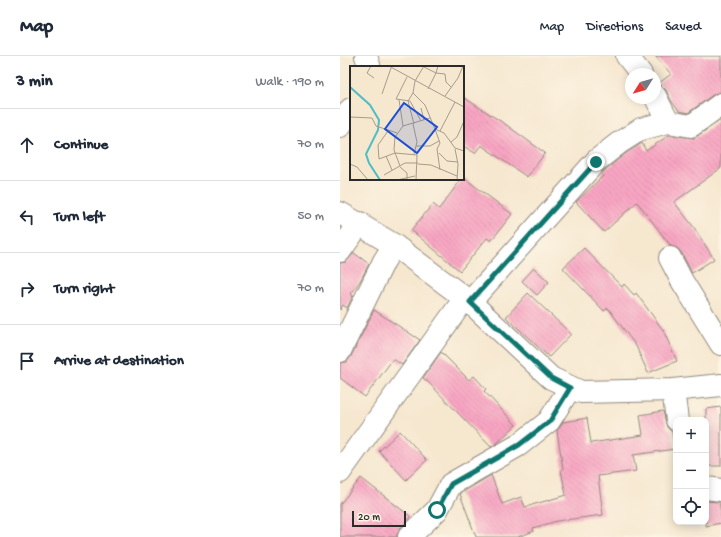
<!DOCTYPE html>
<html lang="en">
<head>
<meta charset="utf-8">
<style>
	body { margin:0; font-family:"Gochi Hand",sans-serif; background:#f2f2f3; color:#1f2937 }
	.controls { position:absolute; right:12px; bottom:12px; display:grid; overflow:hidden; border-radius:8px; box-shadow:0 2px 10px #0003 }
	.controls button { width:36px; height:36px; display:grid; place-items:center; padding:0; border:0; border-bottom:1px solid #e0e1e3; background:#fff; color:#1f2937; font:20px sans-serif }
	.compass { position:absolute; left:285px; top:12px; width:36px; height:36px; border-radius:50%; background:#fff; box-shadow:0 2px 10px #0003; rotate:233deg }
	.scale { position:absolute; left:12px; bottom:10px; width:54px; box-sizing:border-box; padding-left:4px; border:2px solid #2b2b2b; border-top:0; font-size:11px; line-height:14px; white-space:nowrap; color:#2b2b2b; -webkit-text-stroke:3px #fcf5e5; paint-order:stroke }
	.stop { position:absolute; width:12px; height:12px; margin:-9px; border:3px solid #0f766e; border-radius:50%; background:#fff }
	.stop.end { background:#0f766e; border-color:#fff; box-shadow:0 1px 4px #0008 }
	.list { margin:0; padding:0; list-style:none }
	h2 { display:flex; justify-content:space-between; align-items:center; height:52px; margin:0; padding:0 16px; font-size:17px }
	h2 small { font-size:13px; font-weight:400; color:#747a83 }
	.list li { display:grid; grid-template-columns:26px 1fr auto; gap:12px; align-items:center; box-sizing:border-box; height:72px; padding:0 16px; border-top:1px solid #e0e1e3 }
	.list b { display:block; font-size:15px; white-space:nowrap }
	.list em { font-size:13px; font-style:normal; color:#747a83 }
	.icon { flex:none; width:22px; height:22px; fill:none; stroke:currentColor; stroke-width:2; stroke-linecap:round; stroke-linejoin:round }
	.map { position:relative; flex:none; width:381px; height:481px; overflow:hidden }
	header { display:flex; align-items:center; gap:24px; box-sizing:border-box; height:56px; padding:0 20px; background:#fff; border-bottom:1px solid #e0e1e3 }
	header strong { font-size:19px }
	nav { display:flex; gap:22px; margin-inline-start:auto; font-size:14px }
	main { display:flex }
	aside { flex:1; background:#fff }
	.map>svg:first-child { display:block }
</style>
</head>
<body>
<header>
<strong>Map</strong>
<nav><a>Map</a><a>Directions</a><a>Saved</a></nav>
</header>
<main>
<aside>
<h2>3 min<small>Walk · 190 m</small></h2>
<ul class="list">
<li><svg class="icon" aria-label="ahead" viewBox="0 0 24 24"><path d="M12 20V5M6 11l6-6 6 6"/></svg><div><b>Continue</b></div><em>70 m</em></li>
<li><svg class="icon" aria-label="left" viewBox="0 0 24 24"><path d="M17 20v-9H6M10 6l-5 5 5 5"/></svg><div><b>Turn left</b></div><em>50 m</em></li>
<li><svg class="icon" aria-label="right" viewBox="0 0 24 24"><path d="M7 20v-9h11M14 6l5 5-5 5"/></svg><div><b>Turn right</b></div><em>70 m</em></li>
<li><svg class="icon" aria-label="arrive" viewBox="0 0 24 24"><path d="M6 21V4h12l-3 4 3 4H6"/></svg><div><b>Arrive at destination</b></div></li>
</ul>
</aside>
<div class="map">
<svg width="381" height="481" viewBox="0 0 381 481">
	<defs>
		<pattern id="building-back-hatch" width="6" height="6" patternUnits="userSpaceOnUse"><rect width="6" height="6" fill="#f8a5c2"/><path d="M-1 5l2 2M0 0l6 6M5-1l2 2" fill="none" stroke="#d58ea7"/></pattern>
	</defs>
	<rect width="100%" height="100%" fill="#fcf5e5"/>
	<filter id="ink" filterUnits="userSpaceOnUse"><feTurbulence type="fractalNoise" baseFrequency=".025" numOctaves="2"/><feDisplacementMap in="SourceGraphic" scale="8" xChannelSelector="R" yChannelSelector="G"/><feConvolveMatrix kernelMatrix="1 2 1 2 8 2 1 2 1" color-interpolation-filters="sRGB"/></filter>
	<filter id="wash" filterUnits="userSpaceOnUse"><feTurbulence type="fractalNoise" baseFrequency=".012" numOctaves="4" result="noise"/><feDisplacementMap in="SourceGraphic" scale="16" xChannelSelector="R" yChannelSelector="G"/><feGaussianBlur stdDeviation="0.9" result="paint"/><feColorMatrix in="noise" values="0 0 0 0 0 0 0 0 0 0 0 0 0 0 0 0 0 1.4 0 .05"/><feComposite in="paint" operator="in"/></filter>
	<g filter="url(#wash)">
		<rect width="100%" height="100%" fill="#f6e7cf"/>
		<g id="blocks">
			<!-- building -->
			<path fill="url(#building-back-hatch)" d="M315 0H381V36L374 38 348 57 339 55 332 46 326 34 322 30 318 28 331 18Z
				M123 41 165 68 205 97 187 121 141 89 135 97 123 90Z
				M381 64V112L334 146 353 170 374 203 352 217 341 196 337 192 331 190 297 146 264 176 236 146 263 120 262 118 265 114 286 97 302 87 306 95 329 79 354 82Z
				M123 121 172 158 151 185 147 182 120 215 71 174 93 148 99 153Z
				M244 192 282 231 284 228 294 239 296 237 323 274 337 305 308 317 296 290 268 252 264 255 223 212Z
				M14 197 29 208 20 225 11 238 13 240 7 252 3 249 0 254V207L6 206Z
				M194 212 209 226 197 239 182 225Z
				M188 237 231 278 209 301 166 261Z
				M34 254 80 284 62 309 53 303 25 341 0 322V307L7 306 11 300Z
				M101 296 129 324 134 320 146 333 144 335 176 369 156 388 151 391 88 326 83 322Z
				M381 351V410H366V353Z
				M323 355 327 371 332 376 335 393 293 399 296 415 258 420 263 459 217 465 193 472 194 475 178 481H136L120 438 151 419 162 448 181 441 185 451 226 439 221 414 223 413 217 375 223 366 247 362 251 387 303 379 300 359Z
				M60 375 87 404 66 424 39 395Z
				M21 422 71 461 60 472 56 481H0V448Z
				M366 445 379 446 381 457V467L366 470Z"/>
		</g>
	</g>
	<g filter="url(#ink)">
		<use href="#blocks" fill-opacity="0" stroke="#90897d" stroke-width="1"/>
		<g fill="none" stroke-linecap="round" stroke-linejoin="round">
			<defs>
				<path id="minor" d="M26 0 29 9 28 11
					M287 0 301 18
					M315 40 328 66
					M0 70 11 53
					M0 157 54 189 130 246 211 322 241 336 333 334 381 329
					M0 195 20 167
					M330 202 342 225 381 288
					M130 246 256 105 279 87 301 73 328 66 351 70 381 48
					M0 295 44 205 54 189
					M333 334 337 364
					M0 416 125 242
					M366 432 381 434
					M69 481 97 454 111 428 179 389 209 365 230 332"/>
			</defs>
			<!-- minor casing -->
			<use href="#minor" stroke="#90897d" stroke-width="24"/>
			<!-- minor -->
			<use href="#minor" stroke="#fff" stroke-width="22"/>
		</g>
	</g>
	<g fill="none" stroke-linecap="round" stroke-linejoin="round" filter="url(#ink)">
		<!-- route -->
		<path stroke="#0f766e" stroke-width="5" d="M97 454 111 428 179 389 210 365 230 332 211 322 130 246 256 106"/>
	</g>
	<!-- overview -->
	<g transform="translate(10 10)">
		<rect width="114" height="114" fill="#f6e7cf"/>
		<path fill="none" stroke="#4fbdc5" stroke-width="2" d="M0 21 20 39 29 54 28 64 16 88 19 97 30 114"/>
		<path fill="none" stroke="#a59c8d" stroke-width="1" d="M21 0 17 7 24 12M39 0 114 41M74 0 65 15 63 27 75 39 85 63 94 67 105 82 114 85M88 0 86 7 95 8 96 16 101 21M74 1 86 7 78 23M57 11 46 33 60 35 71 55M63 27 58 35 64 58M32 28 41 2M95 30 108 12 113 0M49 34 53 60M71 42 74 54M0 51 22 52 26 60 47 67M63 58 67 76 64 88M85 63 90 77 87 83 90 104M38 65 28 79 29 93 45 87 67 89 66 114M90 65 105 36M101 76 107 71 114 55M66 80H80L89 75M105 83 108 98 107 114M89 87 97 95 108 96M36 90 42 104M0 98 7 101 18 114M68 98 81 99 107 110M50 100 44 84 45 71 53 60 80 52M50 101 57 107V114M34 109 55 97H68M47 114 65 110"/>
		<path fill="#1d4ed8" fill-opacity="0.15" stroke="#1d4ed8" stroke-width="2" d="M54 37 87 61 67 87 35 63Z"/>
		<rect width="114" height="114" fill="none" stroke="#2b2b2b" stroke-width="2"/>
	</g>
</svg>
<div class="controls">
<button>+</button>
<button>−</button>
<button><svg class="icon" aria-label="locate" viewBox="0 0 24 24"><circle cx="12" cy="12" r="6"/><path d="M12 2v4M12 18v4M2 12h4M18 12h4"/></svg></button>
</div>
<svg class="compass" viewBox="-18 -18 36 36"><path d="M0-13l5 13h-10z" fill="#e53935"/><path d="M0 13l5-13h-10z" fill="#747a83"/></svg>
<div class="scale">20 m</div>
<div class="stop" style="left:97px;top:454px"></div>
<div class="stop end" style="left:256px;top:106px"></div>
</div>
</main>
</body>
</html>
